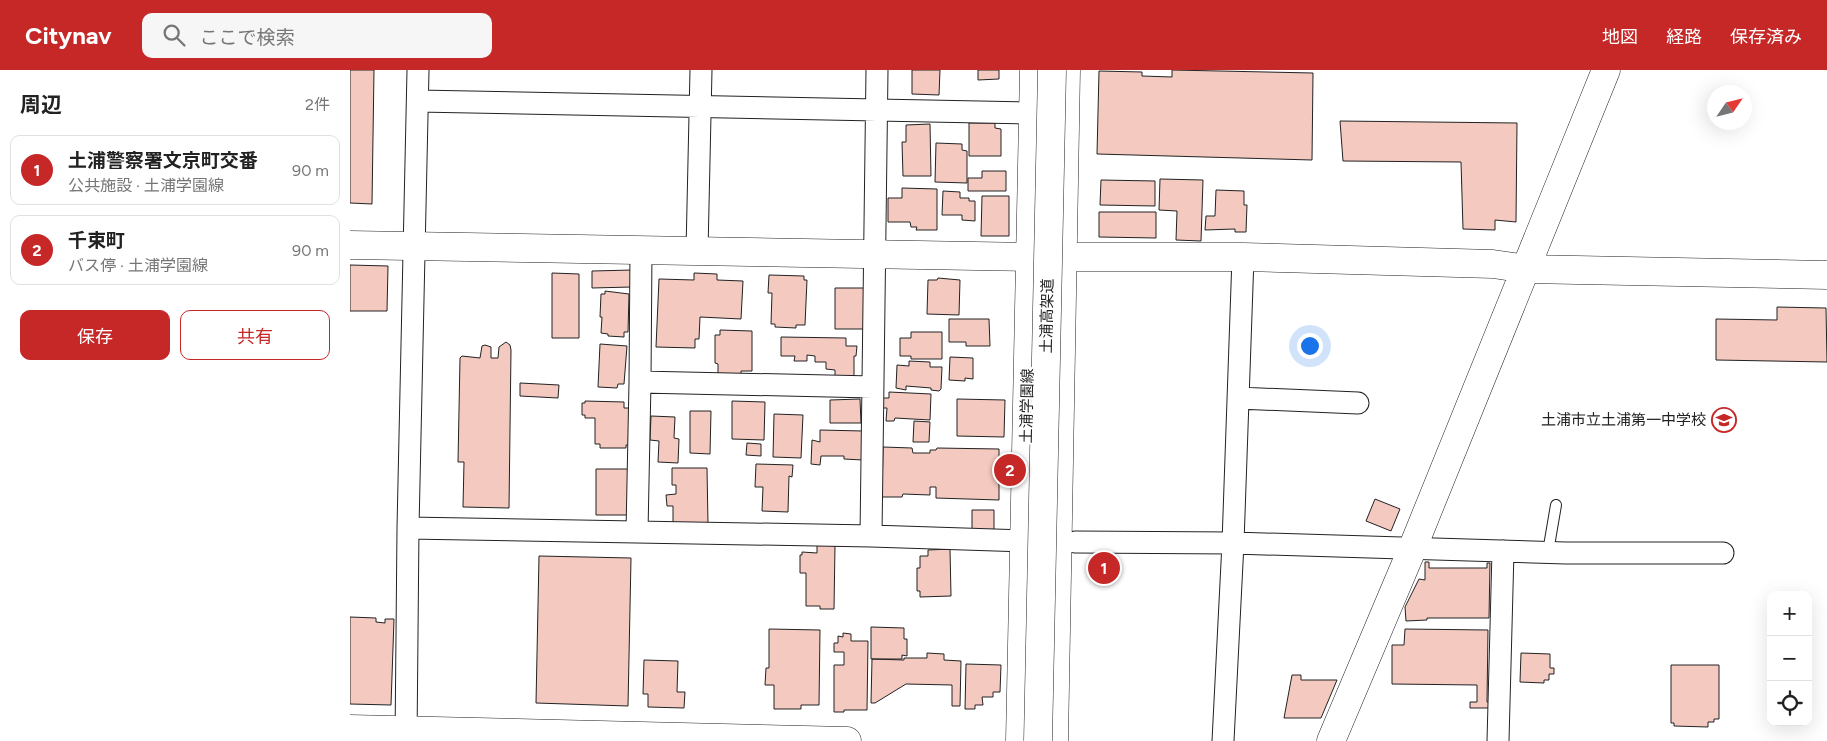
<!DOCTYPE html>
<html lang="ja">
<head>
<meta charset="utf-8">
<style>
	body { margin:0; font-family:Figtree,"Noto Sans JP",sans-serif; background:#f6f6f6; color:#222 }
	.controls { position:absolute; right:15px; bottom:15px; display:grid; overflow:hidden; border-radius:10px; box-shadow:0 5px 20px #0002 }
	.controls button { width:45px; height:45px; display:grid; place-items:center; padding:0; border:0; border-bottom:1px solid #e0e0e0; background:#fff; color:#222; font:25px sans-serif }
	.compass { position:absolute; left:1357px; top:15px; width:45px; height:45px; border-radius:50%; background:#fff; box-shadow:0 5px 20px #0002; rotate:55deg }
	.you { position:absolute; left:959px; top:275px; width:18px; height:18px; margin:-12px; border:4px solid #fff; border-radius:50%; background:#1a73e8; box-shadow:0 0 0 8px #1a73e833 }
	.badge { display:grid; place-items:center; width:32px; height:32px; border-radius:50%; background:#c62828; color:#fff; font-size:16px; font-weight:700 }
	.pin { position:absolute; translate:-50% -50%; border:2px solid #fff; box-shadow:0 1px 5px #0006 }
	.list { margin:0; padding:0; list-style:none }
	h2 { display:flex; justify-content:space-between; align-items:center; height:65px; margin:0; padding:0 20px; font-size:21px }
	h2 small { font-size:16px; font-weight:400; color:#767676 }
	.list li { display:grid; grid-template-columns:32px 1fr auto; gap:15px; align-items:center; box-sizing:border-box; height:70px; margin:0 10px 10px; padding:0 10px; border:1px solid #e0e0e0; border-radius:10px }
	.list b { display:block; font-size:19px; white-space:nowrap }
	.list p { margin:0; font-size:16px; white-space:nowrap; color:#767676 }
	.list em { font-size:16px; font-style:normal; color:#767676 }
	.actions { display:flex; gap:10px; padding:15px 20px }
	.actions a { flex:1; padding:11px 0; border:1px solid #c62828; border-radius:10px; text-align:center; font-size:18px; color:#c62828 }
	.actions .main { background:#c62828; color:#fff }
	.icon { flex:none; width:28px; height:28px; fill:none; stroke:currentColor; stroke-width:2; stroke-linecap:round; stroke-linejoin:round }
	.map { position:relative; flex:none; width:1477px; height:671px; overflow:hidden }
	header { display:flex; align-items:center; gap:30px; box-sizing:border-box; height:70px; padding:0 25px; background:#c62828; color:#fff }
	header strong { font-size:24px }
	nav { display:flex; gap:28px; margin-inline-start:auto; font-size:18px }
	.search { width:350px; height:45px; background:#f6f6f6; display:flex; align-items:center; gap:12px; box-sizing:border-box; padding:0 18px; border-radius:10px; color:#767676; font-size:19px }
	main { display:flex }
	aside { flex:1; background:#fff }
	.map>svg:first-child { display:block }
</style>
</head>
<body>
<header>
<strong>Citynav</strong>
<div class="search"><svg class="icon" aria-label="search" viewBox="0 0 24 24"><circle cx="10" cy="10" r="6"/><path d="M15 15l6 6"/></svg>ここで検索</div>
<nav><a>地図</a><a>経路</a><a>保存済み</a></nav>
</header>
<main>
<aside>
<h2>周辺<small>2件</small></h2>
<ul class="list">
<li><span class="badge">1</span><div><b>土浦警察署文京町交番</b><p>公共施設 · 土浦学園線</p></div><em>90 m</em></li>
<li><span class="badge">2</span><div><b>千束町</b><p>バス停 · 土浦学園線</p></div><em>90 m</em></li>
</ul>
<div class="actions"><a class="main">保存</a><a>共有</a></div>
</aside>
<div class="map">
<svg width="1477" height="671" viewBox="0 0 1477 671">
	<rect width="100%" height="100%" fill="#fff"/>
	<!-- building -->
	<path fill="#f3c9c0" stroke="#222" d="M0 0H24L22 134 0 133Z
		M562 0H590L589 25 562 24Z
		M628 0H649V9L628 10Z
		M822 0 963 3 962 90 747 84 749 1 792 2V6L822 7Z
		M990 51 1167 53 1166 152 1145 150V160L1113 159 1111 92 993 91Z
		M619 53H645V58L651 59V86H619Z
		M580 54 581 106H553L552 72H556V55Z
		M586 73 612 74V80L617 81V113L585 112Z
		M632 101H656V121H618V108H632Z
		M810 109 853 110 851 171 826 170 827 141 809 140Z
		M751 110 805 111V136L750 135Z
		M552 118 587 119V160H566L567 157H561L560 152H538V128H552Z
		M866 120 894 121V135H897L896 162H885V159L855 160 856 146H865Z
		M593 121 610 122V128H619V131H625V151L612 150V145H592Z
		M632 126H659V166H631Z
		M749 142H806V168L749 167Z
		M0 195 38 196 37 241H0Z
		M282 200V217L242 218V201Z
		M202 203 229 204V268H202Z
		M344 203 367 204V210L393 211 391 249 350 247 349 269H345V278L306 277 309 209 344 210Z
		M419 205 454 206V210H457L455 255H446V258L425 257V254H421L422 223H418Z
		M588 208 610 210 609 245 577 244 578 210H587Z
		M485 218H515V259H485Z
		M255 221 279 224 278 262H274V267L258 266V264L251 263 252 247H250L251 224H255Z
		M1427 237 1476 238 1477 292 1366 290V249L1427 250Z
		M599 249H639L640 276H616V272H599Z
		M370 260 402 261V301H391V307H368V294L365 293V265H370Z
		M561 262H592V289H561V286H550V268H561Z
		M431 267 496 268V276H507L506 286H504V310H485V300L476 299V292H465V286L457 285V291H444L445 286H431Z
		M156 272 160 275 161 280 159 438 113 437 114 392H108L110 288 112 286 130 288 132 276 135 275 141 277V288H148L149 277Z
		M250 274 277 276 274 314H268L267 318 248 317Z
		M600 287 623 288V309L615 308V311L599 310Z
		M559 291 580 292V297H592L591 319 589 321 581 320V318L556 316V320L546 318 547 295 559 296Z
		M170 313 209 315 208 328 170 326Z
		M539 322 581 324 580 350 545 348 544 351H536L537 338H533V328H539Z
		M510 329 511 353H480V330Z
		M607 329 655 330 654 367 607 366Z
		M235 331 274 332V338H280V375H276V378H250V374H245V348H235V345H232V333H235Z
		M382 331 415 332 414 370 382 369Z
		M340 341H361L360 384 340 383Z
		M424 344 453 345 451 388 423 387Z
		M301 346 325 347 324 368 329 369 328 393 308 392 309 371 300 370Z
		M564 351 580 352 579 372H563Z
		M470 360 513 361V390L494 389V386H471L470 395 461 394 462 370 470 372Z
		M397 373 411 374V386L396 385Z
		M533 377 562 378 563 383H580V380H586L587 378 649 379V430L586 428V417H580V425L553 424 552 427H532Z
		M406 394 443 395 442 407 439 406 438 442 412 441 413 417H405Z
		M322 398H357L358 454H323V436H317L316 425 326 424V415H322Z
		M246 399H283L278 445H246Z
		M1025 429 1050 439 1041 461 1016 451Z
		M622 440H644V460H622Z
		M467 475H485L484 539H470V536H456V503H450V485H452V482L467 483Z
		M600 479 601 526 570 527V521H567V498H570V486H578V480Z
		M189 486 281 488 278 636 186 633Z
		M741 488H767L768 508H741Z
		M1075 492H1079V498H1137V493H1140L1139 548H1077V550L1056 551 1055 537 1069 509 1075 510Z
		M0 547 26 548V552L35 553V549H44L41 635 0 634Z
		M521 557 554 558V569H557V586L552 585V589H521Z
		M419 559 470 560 469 635H451V639H424V615H415L416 598H419Z
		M1055 559 1138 560 1137 632H1140V638H1120V632H1127V615L1042 614V575H1054Z
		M493 563 501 564V571H518L517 640H494V642H484V595H494V582H484V573H488V566L493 567Z
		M577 583 594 584V590L611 591 610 636H602V615L556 614 525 633H521L522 589 554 590V588H577Z
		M1171 583 1200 584V598H1204V604H1199V610H1194V613L1170 612Z
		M294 590 328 591 327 622H335L334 638 298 637V624H293Z
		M616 594 651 595 650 622H643V627H632L633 635H625V639H615Z
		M1321 595H1369V649H1364V652H1358V657L1324 656V653H1321Z
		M942 605H951V610H987L971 648H934Z"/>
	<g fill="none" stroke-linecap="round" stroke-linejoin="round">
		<defs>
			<path id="lane" d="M1198 482 1206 435"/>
			<path id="street" d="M68 31 682 43
				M347 181 351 0
				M290 312 523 317
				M888 328 1008 333
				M58 458 521 466 674 471
				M287 462 290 312 291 180
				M521 466 527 0
				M725 472 883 473 1216 483H1373
				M56 671 58 458 68 0
				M873 671 883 473 893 187
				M1148 671 1153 481"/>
			<path id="secondary" d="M0 175 680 187H893L1143 194 1176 199 1477 205
				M981 671 1063 477 1256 0"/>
			<path id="primary" d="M670 671 684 0
				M704 671 716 0"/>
			<path id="highway" d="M0 659 497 671"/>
		</defs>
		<!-- lane casing -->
		<use href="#lane" stroke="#222" stroke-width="12"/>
		<!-- street casing -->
		<use href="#street" stroke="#222" stroke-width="23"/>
		<!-- secondary casing -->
		<use href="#secondary" stroke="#222" stroke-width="29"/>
		<!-- primary casing -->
		<use href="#primary" stroke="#222" stroke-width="29"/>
		<!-- highway casing -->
		<use href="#highway" stroke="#222" stroke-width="29"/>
		<!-- lane -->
		<use href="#lane" stroke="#fff" stroke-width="10"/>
		<!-- street -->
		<use href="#street" stroke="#fff" stroke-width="21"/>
		<!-- secondary -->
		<use href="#secondary" stroke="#fff" stroke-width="28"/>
		<!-- primary -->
		<use href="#primary" stroke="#fff" stroke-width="28"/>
		<!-- highway -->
		<use href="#highway" stroke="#fff" stroke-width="28"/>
		<defs>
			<path id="primary-bridge" d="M688 671 702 0"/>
		</defs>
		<!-- primary-bridge casing -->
		<use href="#primary-bridge" stroke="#222" stroke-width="29" stroke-linecap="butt"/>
		<!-- primary-bridge -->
		<use href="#primary-bridge" stroke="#fff" stroke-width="28"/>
	</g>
	<!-- icons -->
	<defs>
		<symbol id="school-ring" viewBox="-11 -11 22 22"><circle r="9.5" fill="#fff" stroke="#c62828" stroke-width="1.5"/><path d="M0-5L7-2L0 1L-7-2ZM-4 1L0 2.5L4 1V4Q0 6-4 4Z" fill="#c62828"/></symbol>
	</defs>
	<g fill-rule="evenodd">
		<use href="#school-ring" x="1360" y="336" width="28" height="28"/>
	</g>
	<g text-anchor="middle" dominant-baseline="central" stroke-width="4" stroke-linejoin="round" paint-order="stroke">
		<!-- street labels -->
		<g font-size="15" fill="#222" stroke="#fff">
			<text transform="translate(697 246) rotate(-89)">土浦高架道</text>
			<text transform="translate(677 336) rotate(-89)">土浦学園線</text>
		</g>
		<!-- poi labels -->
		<g font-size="15" fill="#222" stroke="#fff" text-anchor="end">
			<text x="1356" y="350">土浦市立土浦第一中学校</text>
		</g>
	</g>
</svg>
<div class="controls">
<button>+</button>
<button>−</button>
<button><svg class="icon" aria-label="locate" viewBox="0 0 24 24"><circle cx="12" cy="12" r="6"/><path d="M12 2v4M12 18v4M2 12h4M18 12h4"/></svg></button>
</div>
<svg class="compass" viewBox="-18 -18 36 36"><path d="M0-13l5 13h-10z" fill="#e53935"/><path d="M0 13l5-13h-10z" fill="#767676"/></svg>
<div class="you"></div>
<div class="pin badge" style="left:754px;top:498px">1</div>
<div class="pin badge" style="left:660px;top:400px">2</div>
</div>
</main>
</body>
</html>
